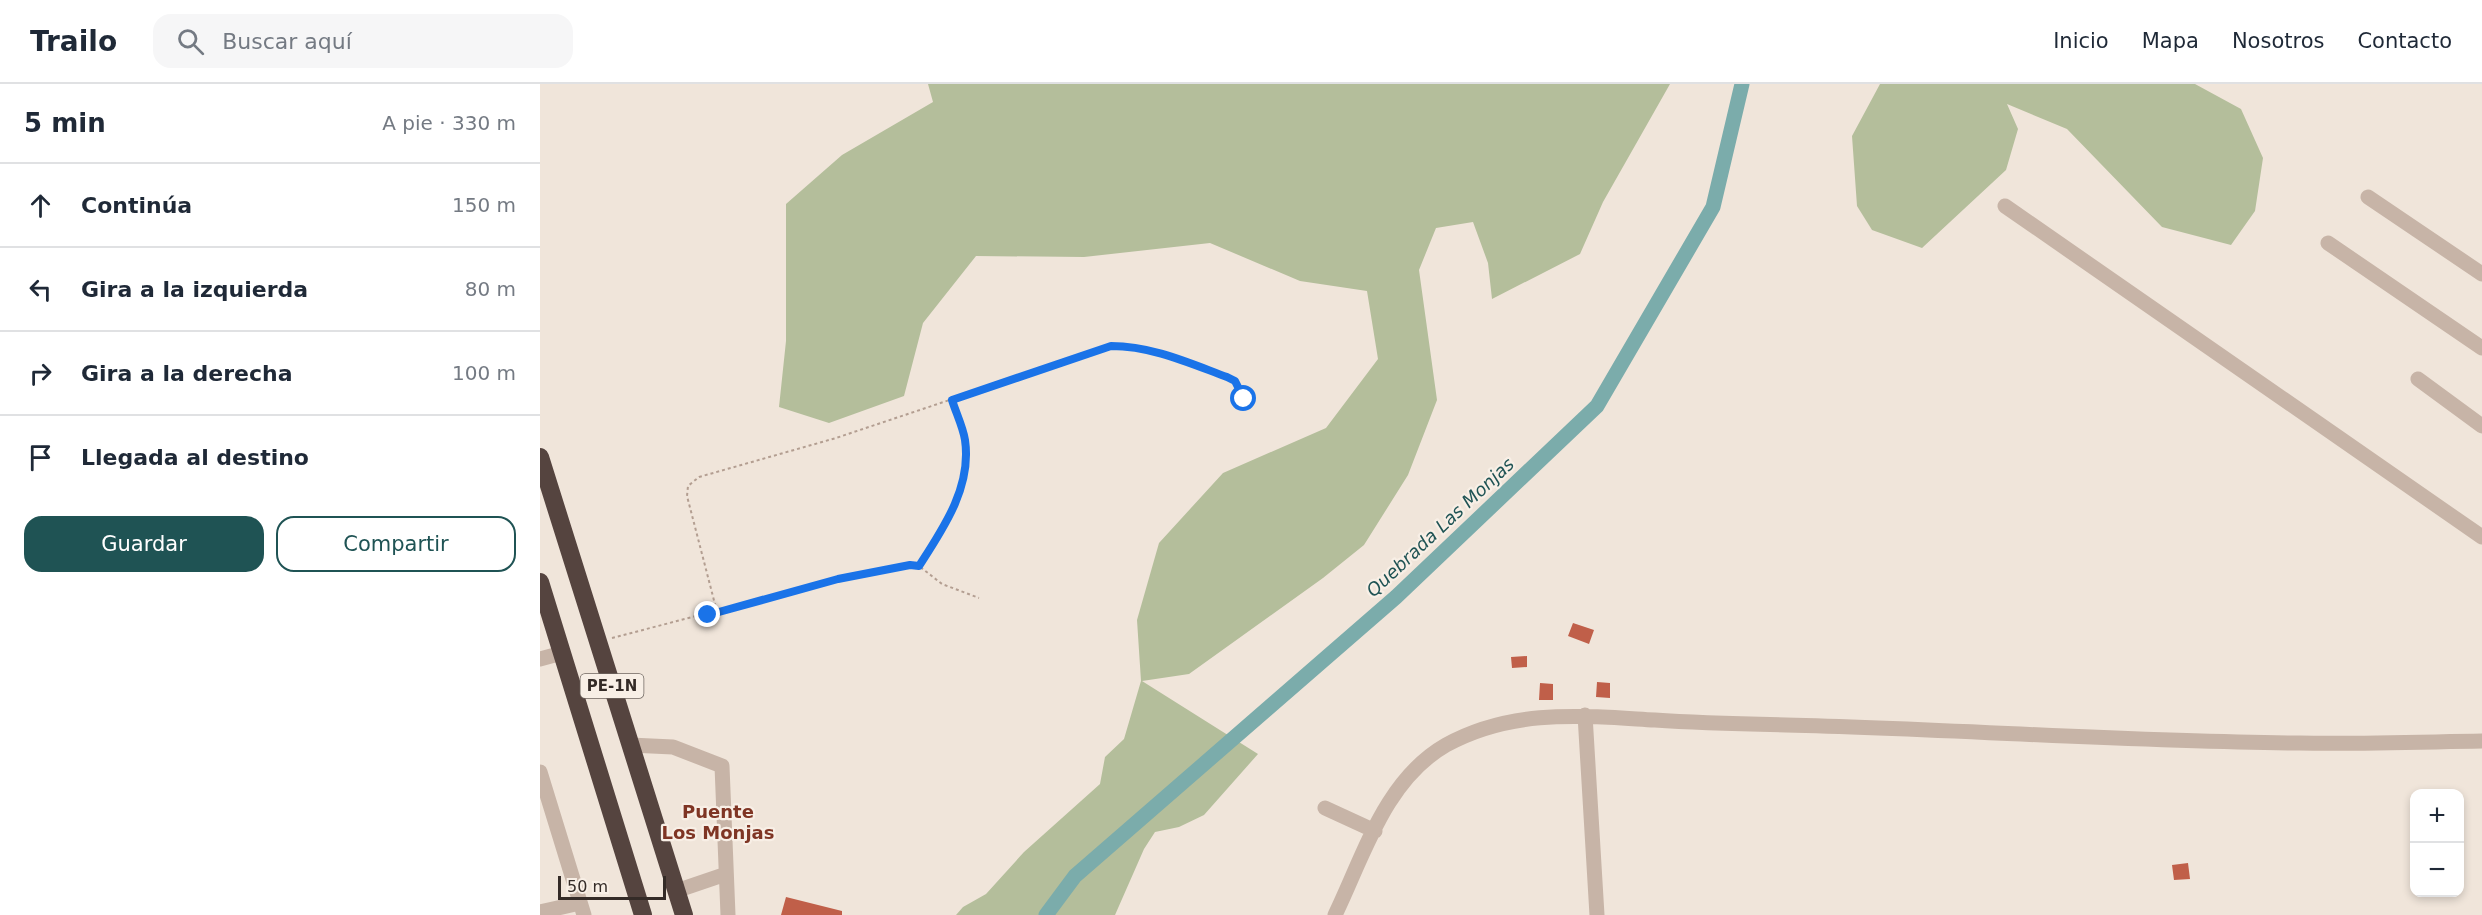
<!DOCTYPE html>
<html lang="es">
<head>
<meta charset="utf-8">
<style>
	body { margin:0; font-family:"DejaVu Sans",sans-serif; background:#f6f6f7; color:#1f2937 }
	.controls { position:absolute; right:18px; bottom:18px; display:grid; overflow:hidden; border-radius:12px; box-shadow:0 3px 9px #0003 }
	.controls button { width:54px; height:54px; display:grid; place-items:center; padding:0; border:0; border-bottom:2px solid #e0e1e3; background:#fff; color:#1f2937; font:30px sans-serif }
	.scale { position:absolute; left:18px; bottom:15px; width:108px; box-sizing:border-box; padding-left:6px; border:3px solid #342b27; border-top:0; font-size:16px; line-height:21px; white-space:nowrap; color:#342b27; -webkit-text-stroke:4px #f8efe6; paint-order:stroke }
	.stop { position:absolute; width:18px; height:18px; margin:-14px; border:4px solid #1a73e8; border-radius:50%; background:#fff }
	.stop.end { background:#1a73e8; border-color:#fff; box-shadow:0 2px 6px #0008 }
	.list { margin:0; padding:0; list-style:none }
	h2 { display:flex; justify-content:space-between; align-items:center; height:78px; margin:0; padding:0 24px; font-size:26px }
	h2 small { font-size:20px; font-weight:400; color:#747a83 }
	.list li { display:grid; grid-template-columns:39px 1fr auto; gap:18px; align-items:center; box-sizing:border-box; height:84px; padding:0 24px; border-top:2px solid #e0e1e3 }
	.list b { display:block; font-size:22px; white-space:nowrap }
	.list em { font-size:20px; font-style:normal; color:#747a83 }
	.actions { display:flex; gap:12px; padding:18px 24px }
	.actions a { flex:1; padding:14px 0; border:2px solid #1f5354; border-radius:18px; text-align:center; font-size:21px; color:#1f5354 }
	.actions .main { background:#1f5354; color:#fff }
	.icon { flex:none; width:33px; height:33px; fill:none; stroke:currentColor; stroke-width:2; stroke-linecap:round; stroke-linejoin:round }
	.map { position:relative; flex:none; width:1942px; height:831px; overflow:hidden }
	header { display:flex; align-items:center; gap:36px; box-sizing:border-box; height:84px; padding:0 30px; background:#fff; border-bottom:2px solid #e0e1e3 }
	header strong { font-size:28px }
	nav { display:flex; gap:33px; margin-inline-start:auto; font-size:21px }
	.search { width:420px; height:54px; background:#f6f6f7; display:flex; align-items:center; gap:15px; box-sizing:border-box; padding:0 21px; border-radius:18px; color:#747a83; font-size:22px }
	main { display:flex }
	aside { flex:1; background:#fff }
	.map>svg:first-child { display:block }
</style>
</head>
<body>
<header>
<strong>Trailo</strong>
<div class="search"><svg class="icon" aria-label="search" viewBox="0 0 24 24"><circle cx="10" cy="10" r="6"/><path d="M15 15l6 6"/></svg>Buscar aquí</div>
<nav><a>Inicio</a><a>Mapa</a><a>Nosotros</a><a>Contacto</a></nav>
</header>
<main>
<aside>
<h2>5 min<small>A pie · 330 m</small></h2>
<ul class="list">
<li><svg class="icon" aria-label="ahead" viewBox="0 0 24 24"><path d="M12 20V5M6 11l6-6 6 6"/></svg><div><b>Continúa</b></div><em>150 m</em></li>
<li><svg class="icon" aria-label="left" viewBox="0 0 24 24"><path d="M17 20v-9H6M10 6l-5 5 5 5"/></svg><div><b>Gira a la izquierda</b></div><em>80 m</em></li>
<li><svg class="icon" aria-label="right" viewBox="0 0 24 24"><path d="M7 20v-9h11M14 6l5 5-5 5"/></svg><div><b>Gira a la derecha</b></div><em>100 m</em></li>
<li><svg class="icon" aria-label="arrive" viewBox="0 0 24 24"><path d="M6 21V4h12l-3 4 3 4H6"/></svg><div><b>Llegada al destino</b></div></li>
</ul>
<div class="actions"><a class="main">Guardar</a><a>Compartir</a></div>
</aside>
<div class="map">
<svg width="1942" height="831" viewBox="0 0 1942 831">
	<rect width="100%" height="100%" fill="#f0e5da"/>
	<!-- green -->
	<path fill="#b4be9b" d="M388 0H1130L1063 118 1040 170 952 215 948 179 933 138 896 144 879 186 897 316 868 391 824 461 783 494 649 590 602 597 718 670 664 731 639 743 615 748 604 765 575 831H416L423 823 446 810 484 768 560 700 565 673 584 655 601 597 597 536 619 459 683 389 786 344 838 275 827 207 760 197 670 159 544 173 436 172 383 239 364 312 289 339 239 323 246 257V120L302 71 393 18Z
		M1340 0H1655L1701 25 1723 74 1715 127 1691 161 1622 143 1527 45 1467 20 1478 45 1466 86 1382 164 1332 146 1317 122 1312 52Z"/>
	<g fill="none" stroke-linecap="round" stroke-linejoin="round">
		<!-- canal -->
		<path stroke="#7bacab" stroke-width="15" d="M506 831 535 792 856 513 1057 322 1173 123 1202 0"/>
	</g>
	<!-- building -->
	<path fill="#c05f49" d="M1033 539 1054 546 1049 560 1028 552Z
		M987 572V583L972 584 971 573Z
		M1057 598 1070 599V614L1056 613Z
		M1000 599 1013 600V616H999Z
		M1648 779 1650 795 1634 796 1632 781Z
		M246 813 302 827V831H241Z"/>
	<g fill="none" stroke-linecap="round" stroke-linejoin="round">
		<!-- path -->
		<path stroke="#b39e91" stroke-width="2" stroke-dasharray="3 3" stroke-linecap="butt" d="M379 482C403 445 432 403 425 356 423 343 416 329 412 316
			M177 528 147 412 148 402 159 393 296 354 571 262C612 262 649 279 687 293L695 297 704 315
			M72 554 298 495 371 481 379 482 402 500 439 514"/>
		<!-- minor -->
		<path stroke="#c7b4a7" stroke-width="15" d="M1828 113 1942 190
			M1465 122 1942 453
			M1788 159 1942 264
			M1878 295 1942 342
			M0 575 22 569
			M1045 631 1057 831
			M90 661 133 663 182 682 188 831
			M0 688 44 831
			M785 724 835 747
			M136 807 186 790
			M0 828 40 819
			M795 831C824 771 845 696 906 661 973 624 1043 632 1115 636 1159 639 1202 640 1246 641 1418 645 1589 658 1760 659 1821 660 1881 658 1942 657"/>
		<!-- highway -->
		<path stroke="#55443f" stroke-width="18" d="M0 373 144 831
			M0 498 103 831"/>
	</g>
	<g fill="none" stroke-linecap="round" stroke-linejoin="round">
		<!-- route -->
		<path stroke="#1a73e8" stroke-width="8" d="M168 531 298 495 370 481 379 482C403 445 432 403 425 356 423 343 416 329 412 316L571 262C612 262 649 279 687 293L695 297 704 315"/>
	</g>
	<g text-anchor="middle" dominant-baseline="central" stroke-width="4.5" stroke-linejoin="round" paint-order="stroke">
		<!-- shield labels -->
		<rect fill="#f8efe6" stroke="#6f6660" stroke-width="1.5" x="40.5" y="590" width="63" height="24" rx="4.5"/>
		<g font-size="15" font-weight="bold" fill="#342b27">
			<text x="72" y="602">PE-1N</text>
		</g>
		<!-- water labels -->
		<g font-size="18" font-style="italic" fill="#1f5354" stroke="#f8efe6">
			<text transform="translate(900 443) rotate(-43)">Quebrada Las Monjas</text>
		</g>
		<!-- neighbourhood labels -->
		<g font-size="18" font-weight="bold" fill="#7f3524" stroke="#f8efe6">
			<text x="178" y="727">Puente<tspan x="178" dy="21">Los Monjas</tspan></text>
		</g>
	</g>
</svg>
<div class="controls">
<button>+</button>
<button>−</button>
</div>
<div class="scale">50 m</div>
<div class="stop" style="left:704px;top:315px"></div>
<div class="stop end" style="left:168px;top:531px"></div>
</div>
</main>
</body>
</html>
